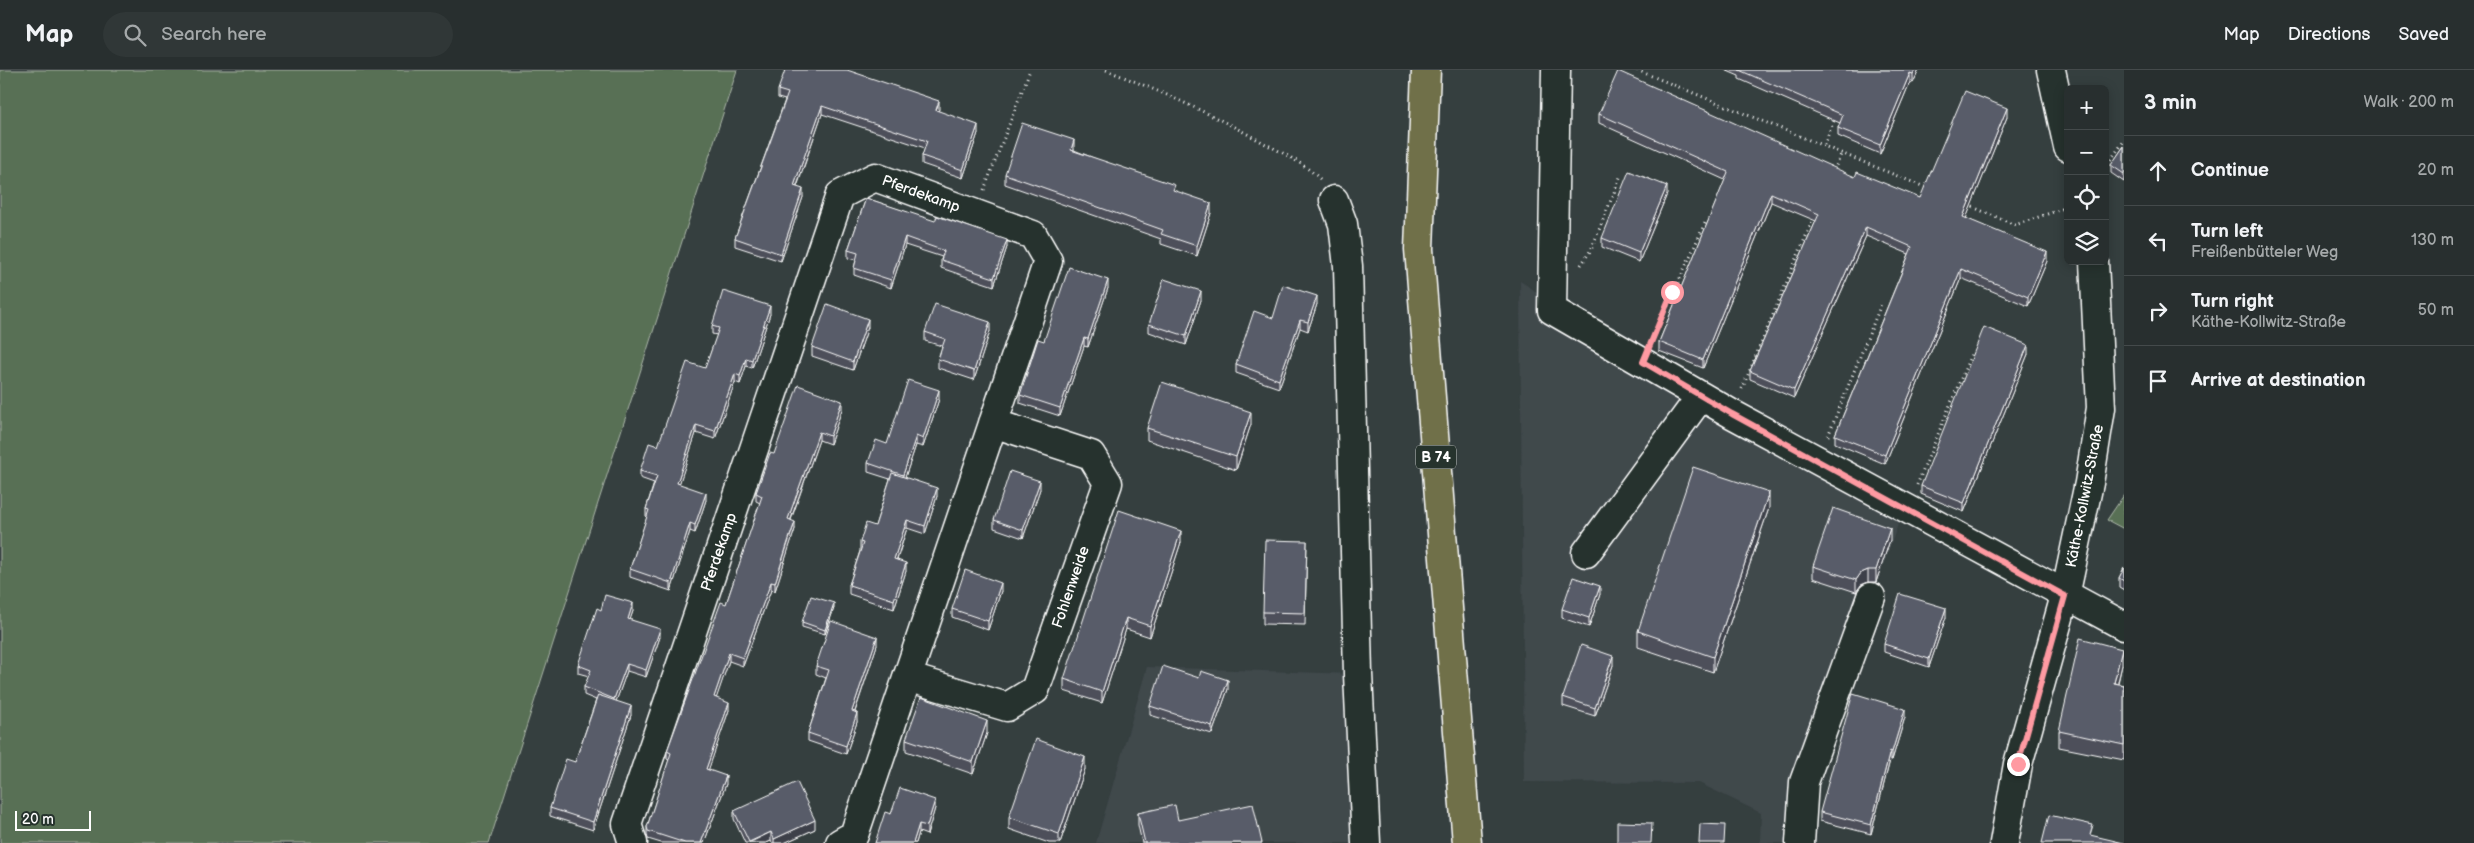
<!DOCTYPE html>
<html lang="en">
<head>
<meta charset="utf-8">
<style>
	body { margin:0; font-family:"Balsamiq Sans",sans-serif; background:#303737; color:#f1f3f6 }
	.controls { position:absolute; right:15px; top:15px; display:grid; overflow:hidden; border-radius:8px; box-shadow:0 2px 12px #0003 }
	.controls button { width:45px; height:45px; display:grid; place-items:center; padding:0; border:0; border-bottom:1px solid #444a4b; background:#282f2f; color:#f1f3f6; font:25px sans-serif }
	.scale { position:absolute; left:15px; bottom:12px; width:76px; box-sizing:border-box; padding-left:5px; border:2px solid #fff; border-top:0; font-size:14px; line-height:18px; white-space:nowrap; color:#fff; -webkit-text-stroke:4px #26332d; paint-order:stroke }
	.stop { position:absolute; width:15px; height:15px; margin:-11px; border:4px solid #ff9aa2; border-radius:50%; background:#fff }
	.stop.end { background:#ff9aa2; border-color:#fff; box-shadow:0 1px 5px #0008 }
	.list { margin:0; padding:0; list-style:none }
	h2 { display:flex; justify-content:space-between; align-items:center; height:65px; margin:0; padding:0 20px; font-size:21px }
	h2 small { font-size:16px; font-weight:400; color:#a5a9aa }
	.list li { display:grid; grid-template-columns:32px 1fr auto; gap:15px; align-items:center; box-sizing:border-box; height:70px; padding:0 20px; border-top:1px solid #444a4b }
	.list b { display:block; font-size:19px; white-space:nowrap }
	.list p { margin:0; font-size:16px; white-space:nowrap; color:#a5a9aa }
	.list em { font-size:16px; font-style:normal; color:#a5a9aa }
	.icon { flex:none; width:28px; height:28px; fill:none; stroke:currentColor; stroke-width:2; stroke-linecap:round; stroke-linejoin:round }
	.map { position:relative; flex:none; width:2124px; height:773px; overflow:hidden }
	header { display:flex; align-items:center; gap:30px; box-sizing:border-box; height:70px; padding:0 25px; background:#282f2f; border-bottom:1px solid #444a4b }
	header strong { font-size:24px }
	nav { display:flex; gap:28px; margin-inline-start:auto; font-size:18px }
	.search { width:350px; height:45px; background:#303737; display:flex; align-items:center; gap:12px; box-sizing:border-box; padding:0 18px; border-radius:28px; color:#a5a9aa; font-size:19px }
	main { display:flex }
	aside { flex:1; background:#282f2f }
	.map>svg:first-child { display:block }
</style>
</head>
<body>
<header>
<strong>Map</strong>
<div class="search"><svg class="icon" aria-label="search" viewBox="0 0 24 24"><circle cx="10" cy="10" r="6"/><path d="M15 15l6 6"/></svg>Search here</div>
<nav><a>Map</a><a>Directions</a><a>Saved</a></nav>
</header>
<main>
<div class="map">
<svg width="2124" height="773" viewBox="0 0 2124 773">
	<rect width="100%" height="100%" fill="#353f3f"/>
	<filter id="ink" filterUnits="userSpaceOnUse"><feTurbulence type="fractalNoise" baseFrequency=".02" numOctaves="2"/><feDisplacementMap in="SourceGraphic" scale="10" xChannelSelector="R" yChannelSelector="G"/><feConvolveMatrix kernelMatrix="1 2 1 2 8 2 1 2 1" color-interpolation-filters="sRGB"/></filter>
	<g filter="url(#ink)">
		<!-- built -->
		<path fill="#40484c" d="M1520 211 1810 402 1908 426 1819 677 1812 773H1760L1761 743 1699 713 1524 712Z
			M1147 597 1352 604 1359 773H1096Z"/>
		<!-- green -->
		<path fill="#586f54" stroke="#acb7aa" d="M0 0H737L489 773H0Z
			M2124 425V459L2107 450Z"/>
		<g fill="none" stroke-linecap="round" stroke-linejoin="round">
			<defs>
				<path id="minor" d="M1556 0 1552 240 1732 344 2124 556
					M2051 0 2068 77
					M1334 130 1343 154 1348 196 1358 604 1366 773
					M1586 483 1701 326
					M907 607 1007 637 1035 620 1108 413 1091 385 993 353
					M633 773 627 754 840 125 875 107 1033 165 1048 191 854 765 840 773
					M1800 773 1804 712 1871 527
					M2004 773 2018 694 2065 526 2089 413 2101 338 2094 191"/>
				<path id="major" d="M1426 0 1419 179 1467 773"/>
			</defs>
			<!-- minor casing -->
			<use href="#minor" stroke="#fff" stroke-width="31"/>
			<!-- major casing -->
			<use href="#major" stroke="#fff" stroke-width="31"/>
			<!-- path -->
			<path stroke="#fff" stroke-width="3" stroke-dasharray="1 4" stroke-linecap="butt" d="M1106 0C1160 21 1212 44 1262 72 1281 82 1305 94 1320 109
				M1637 0 1927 118
				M1824 75 1835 48
				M2105 98 2124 71
				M1834 100 1842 82
				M984 120 1030 0
				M1968 135 2015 155 2068 137
				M1581 195 1591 180 1621 105
				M1653 268 1706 151
				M1742 319 1814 147
				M1828 366 1882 232
				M1917 415 1972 282"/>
			<!-- minor -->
			<use href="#minor" stroke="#26332d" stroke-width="28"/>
			<!-- major -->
			<use href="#major" stroke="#70704a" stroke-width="28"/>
		</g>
		<!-- wall -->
		<path fill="#4d4f5a" stroke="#fff" d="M1725 0H1919L1913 13 1910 12 1880 84 1838 66V58L1840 53 1739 9V6Z
			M778 20 939 39 938 41 978 63 963 108 922 94V86L925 78 822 44 797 117 803 127 781 191 735 176V168L785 30 778 28Z
			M1599 44 1855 107 1920 128 2007 47 1966 148 2047 191 2028 236 1961 208 1885 394 1835 373V365L1909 184 1866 166 1794 328 1750 309V301L1816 151 1771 132 1703 298 1659 281V272L1725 110 1599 53Z
			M2124 76V112L2111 103V95Z
			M1074 80 1175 121 1211 143 1197 186 1161 174V169L1005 114V104Z
			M1667 124 1639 192 1602 177V168Z
			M866 128 1007 177 994 216 941 198V190L942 187 905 175 891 218 854 205V198L856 190 848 188V180Z
			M1108 218 1088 277 1084 276 1060 346 1020 333V325L1044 271Z
			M1201 230 1186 275 1149 262V254Z
			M1317 234 1308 261 1300 258 1279 318 1236 303V294L1273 248Z
			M770 244 752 298 746 296 740 314 735 312 715 369 696 363 679 414 706 430 695 463 690 461 671 521 630 507V499L647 447 646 446V439L654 413 640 408V401L658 376 705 298 717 265 712 264V256Z
			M868 257 853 300 812 286V277Z
			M990 261 974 310 938 298V289L942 276 925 271V262Z
			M2028 284 1964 442 1921 424V416Z
			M939 329 923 377 916 375 905 407 937 426 925 464 907 458 897 490 906 501 894 539 849 524V515L860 481V472L875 456 890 409 868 402V393L887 374Z
			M842 339 830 374 819 370 791 450 795 459 789 477 775 521 771 520 743 596 729 591 716 628 729 640 708 700 726 714 704 773H661L648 769 647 765V757L669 690 667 689V681L726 534 760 433 756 431V423L774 384Z
			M1251 354 1236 400 1147 370V358Z
			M1040 419 1023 468 994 458V450Z
			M1769 438 1713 602 1638 577V561Z
			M1890 470 1876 512H1868L1861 515 1856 522 1813 508V496Z
			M1307 471 1305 555 1263 554V542Z
			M1181 472 1150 567 1126 559 1102 633 1064 621V609Z
			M2124 498V520L2119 517V508Z
			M1001 521 988 560 952 547V539Z
			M1600 524 1589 557 1562 548V539Z
			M834 538 825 564 802 557V552Z
			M633 541 630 549 660 567 646 607 627 601 616 631 631 645 593 760 550 746V738L575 692 596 630 584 625V617L589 606 578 603V595Z
			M1946 547 1929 597 1884 582V574Z
			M877 575 855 642 857 652 846 684 808 671V663L826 608 816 604V596Z
			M1613 595 1595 646 1563 636V627Z
			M2122 595 2118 613 2124 615V690L2059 677V661Z
			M1228 619 1212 664 1150 645V636Z
			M1905 647 1892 690H1890L1871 764 1820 751V742Z
			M987 663 973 704 906 681V669Z
			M1085 699 1060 773H1049L1009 759V747Z
			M935 738 927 765 919 762 916 773H875L891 744Z
			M734 741 815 759 784 773H772L771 771 766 773H745L734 749Z
			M1138 743 1178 750 1262 773H1142L1138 755Z"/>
		<!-- shaded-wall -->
		<path fill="#3e404a" stroke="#fff" d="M1915 0H1919L1913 13V4Z
			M1910 3V12L1880 84V75Z
			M939 31V39L936 48V40Z
			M822 36V44L794 124V116Z
			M2007 38V47L1963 156V147Z
			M978 55V63L963 108V100Z
			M1074 70V80L1071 89V80Z
			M1667 116V124L1639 192V183Z
			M803 119V127L781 191V184Z
			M1771 123V132L1703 298V290Z
			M1211 133V143L1197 186V176Z
			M1866 157V166L1794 328V320Z
			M905 167V175L891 218V210Z
			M1007 170V177L994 216V208Z
			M2047 182V191L2028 236V227Z
			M1961 199V208L1885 394V385Z
			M1108 210V218L1088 277V269Z
			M1201 221V230L1186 275V266Z
			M1317 226V234L1308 261V252Z
			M770 236V244L752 298V290Z
			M868 249V257L853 300V292Z
			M1300 250V258L1279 318V310Z
			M990 252V261L974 310V301Z
			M1084 268V276L1060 346V338Z
			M2028 275V284L1964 442V433Z
			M746 288V296L740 314V306Z
			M735 304V312L715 369V361Z
			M939 320V329L923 377V369Z
			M842 331V339L830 374V366Z
			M1251 342V354L1236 400V387Z
			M696 355V363L677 421V413Z
			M819 362V370L788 457V449Z
			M916 366V375L903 413V405Z
			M1040 411V419L1023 468V460Z
			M937 418V426L925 464V456Z
			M1769 422V438L1713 602V587Z
			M706 423V430L695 463V455Z
			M907 450V458L894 497V489Z
			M795 452V459L775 521V513Z
			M690 453V461L671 521V513Z
			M1890 458V470L1876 512V500Z
			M1181 461V472L1150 567V556Z
			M906 493V501L894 539V530Z
			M1868 500V512L1861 515 1856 522V510L1861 503Z
			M771 512V520L743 596V588Z
			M1001 513V521L988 560V551Z
			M1600 516V524L1589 557V548Z
			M633 533V541L628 556V549Z
			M834 533V538L825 564V560Z
			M1946 538V547L1929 597V589Z
			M1126 548V559L1102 633V622Z
			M660 559V567L646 607V600Z
			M877 567V575L852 650V641Z
			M2122 579V595L2114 628V613Z
			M729 583V591L714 635V627Z
			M1613 586V595L1595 646V638Z
			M627 594V601L614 637V629Z
			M1228 610V619L1212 664V656Z
			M729 633V640L706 707V699Z
			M631 636V645L593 760V752Z
			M1905 639V647L1892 690V682Z
			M857 643V652L846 684V676Z
			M987 651V663L973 704V692Z
			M1890 681V690L1871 764V755Z
			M1085 687V699L1060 773H1059V764Z
			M726 706V714L704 773H701Z
			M935 730V738L927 765V756Z
			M815 750V759L784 773H774V769Z
			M919 754V762L916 773H913Z
			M771 762V771L766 773H749Z"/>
		<!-- building -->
		<path fill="#595c69" stroke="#fff" d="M785 0H847L939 31 936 40 978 55 963 100 922 86 927 71 822 36 794 116 803 119 781 184 735 168 788 23 778 20Z
			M1739 0H1915L1913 4 1910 3 1880 75 1838 58 1843 45Z
			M1618 1 1855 107 1857 102 1920 128 1965 21 2007 38 1963 147 2047 182 2028 227 1961 199 1885 385 1835 365 1912 177 1866 157 1794 320 1750 301 1819 144 1771 123 1703 290 1659 272 1728 102 1599 44Z
			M1022 53 1074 70 1071 80 1175 115 1173 120 1211 133 1197 176 1161 164 1163 160 1005 104Z
			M2124 76V104L2111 95Z
			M1629 101 1667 116 1639 183 1602 168Z
			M866 128 935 151 937 146 1007 170 994 208 941 190 944 181 905 167 891 210 854 198 858 183 848 180Z
			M1069 197 1108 210 1088 269 1084 268 1060 338 1020 325 1038 269 1044 271Z
			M1164 209 1201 221 1186 266 1149 254Z
			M1283 215 1317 226 1308 252 1300 250 1279 310 1236 294 1254 241 1273 248Z
			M723 221 770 236 752 290 746 288 740 306 735 304 715 361 696 355 677 413 706 423 695 455 690 453 671 513 630 499 649 440 646 439 657 406 640 401 649 373 658 376 687 292 705 298 719 258 712 256Z
			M827 234 868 249 853 292 812 277Z
			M935 234 990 252 974 301 938 289 945 269 925 262Z
			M1984 257 2028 275 1964 433 1921 416Z
			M908 310 939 320 923 369 916 366 903 405 868 393 876 370 887 374Z
			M1162 312 1251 342 1236 387 1147 358Z
			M798 315 842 331 830 366 819 362 788 449 795 452 789 469 775 513 771 512 743 588 729 583 714 627 729 633 706 699 726 706 701 773H685L648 761 647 757 671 683 667 681 721 532 726 534 762 426 756 423 770 383 774 384Z
			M1693 397 1769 422 1713 587 1638 561Z
			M1010 401 1040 411 1023 460 994 450Z
			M892 403 937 418 925 456 907 450 894 489 906 493 894 530 849 515 863 473 860 472 866 453 875 456Z
			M1833 438 1890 458 1876 500H1868L1861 503 1856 510 1813 496Z
			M1119 440 1181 461 1150 556 1126 548 1102 622 1064 609Z
			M1265 470 1307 471 1305 543 1263 542Z
			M2124 498V511L2119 508Z
			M965 500 1001 513 988 551 952 539Z
			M1573 507 1600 516 1589 548 1562 539Z
			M1900 524 1946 538 1929 589 1884 574Z
			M605 525 633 533 628 549 660 559 646 600 627 594 614 629 584 617 591 600 578 595 597 538 601 540Z
			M811 526 834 533 825 560 802 552Z
			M831 551 877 567 852 641 857 643 846 676 808 663 829 600 816 596Z
			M2080 568 2122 579 2114 613 2124 615V675L2059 661Z
			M1581 575 1613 586 1595 638 1563 627Z
			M1163 596 1199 608 1201 601 1228 610 1212 656 1150 636Z
			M1853 623 1905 639 1892 682 1890 681 1871 755 1820 742Z
			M598 625 631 636 593 752 550 738 566 689 575 692Z
			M921 627 987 651 973 692 906 669Z
			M1036 669 1085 687 1059 764 1009 747Z
			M797 712 815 750 774 769 771 762 749 772 734 741Z
			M900 718 935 730 927 756 919 754 913 773H875L885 742 891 744Z
			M1253 734 1262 773H1145L1138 743 1175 735 1178 750Z
			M2049 745 2093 755 2090 765 2124 773H2042Z
			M1617 752 1652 753 1651 773H1617Z
			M1700 754 1725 755 1724 773H1699Z"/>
	</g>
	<g fill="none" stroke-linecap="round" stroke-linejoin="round" filter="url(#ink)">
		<!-- route -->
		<path stroke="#ff9aa2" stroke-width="6" d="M1672 222 1643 292 1732 344 2065 526 2018 694"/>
	</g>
	<g text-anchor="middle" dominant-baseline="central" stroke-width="5" stroke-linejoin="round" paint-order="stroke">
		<!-- shield labels -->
		<rect fill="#26332d" stroke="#bec2c0" stroke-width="1" x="1416" y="375.5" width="40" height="23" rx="4"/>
		<g font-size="14" font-weight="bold" fill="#fff">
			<text x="1436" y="387">B 74</text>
		</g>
		<!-- street labels -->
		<g font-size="15" fill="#fff" stroke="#26332d">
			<text transform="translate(921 124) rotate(20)">Pferdekamp</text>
			<text transform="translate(2085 426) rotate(-79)">Käthe-Kollwitz-Straße</text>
			<text transform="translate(719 482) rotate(-71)">Pferdekamp</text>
			<text transform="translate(1071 517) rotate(-71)">Fohlenweide</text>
		</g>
	</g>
</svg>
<div class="controls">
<button>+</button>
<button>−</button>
<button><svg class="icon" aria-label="locate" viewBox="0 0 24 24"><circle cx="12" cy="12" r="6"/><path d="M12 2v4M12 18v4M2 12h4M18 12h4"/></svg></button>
<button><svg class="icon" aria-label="layers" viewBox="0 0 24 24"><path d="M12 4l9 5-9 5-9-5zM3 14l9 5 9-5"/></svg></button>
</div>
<div class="scale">20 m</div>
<div class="stop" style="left:1672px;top:222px"></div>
<div class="stop end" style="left:2018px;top:694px"></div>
</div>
<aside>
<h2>3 min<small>Walk · 200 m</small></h2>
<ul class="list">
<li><svg class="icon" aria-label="ahead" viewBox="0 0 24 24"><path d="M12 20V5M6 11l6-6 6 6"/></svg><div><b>Continue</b></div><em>20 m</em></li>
<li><svg class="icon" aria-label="left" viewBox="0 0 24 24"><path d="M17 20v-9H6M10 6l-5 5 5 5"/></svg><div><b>Turn left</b><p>Freißenbütteler Weg</p></div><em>130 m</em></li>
<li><svg class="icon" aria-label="right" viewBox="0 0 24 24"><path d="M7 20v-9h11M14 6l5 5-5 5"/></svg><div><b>Turn right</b><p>Käthe-Kollwitz-Straße</p></div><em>50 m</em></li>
<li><svg class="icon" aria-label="arrive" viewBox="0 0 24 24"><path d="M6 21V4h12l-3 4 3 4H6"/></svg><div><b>Arrive at destination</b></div></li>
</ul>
</aside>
</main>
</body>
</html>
